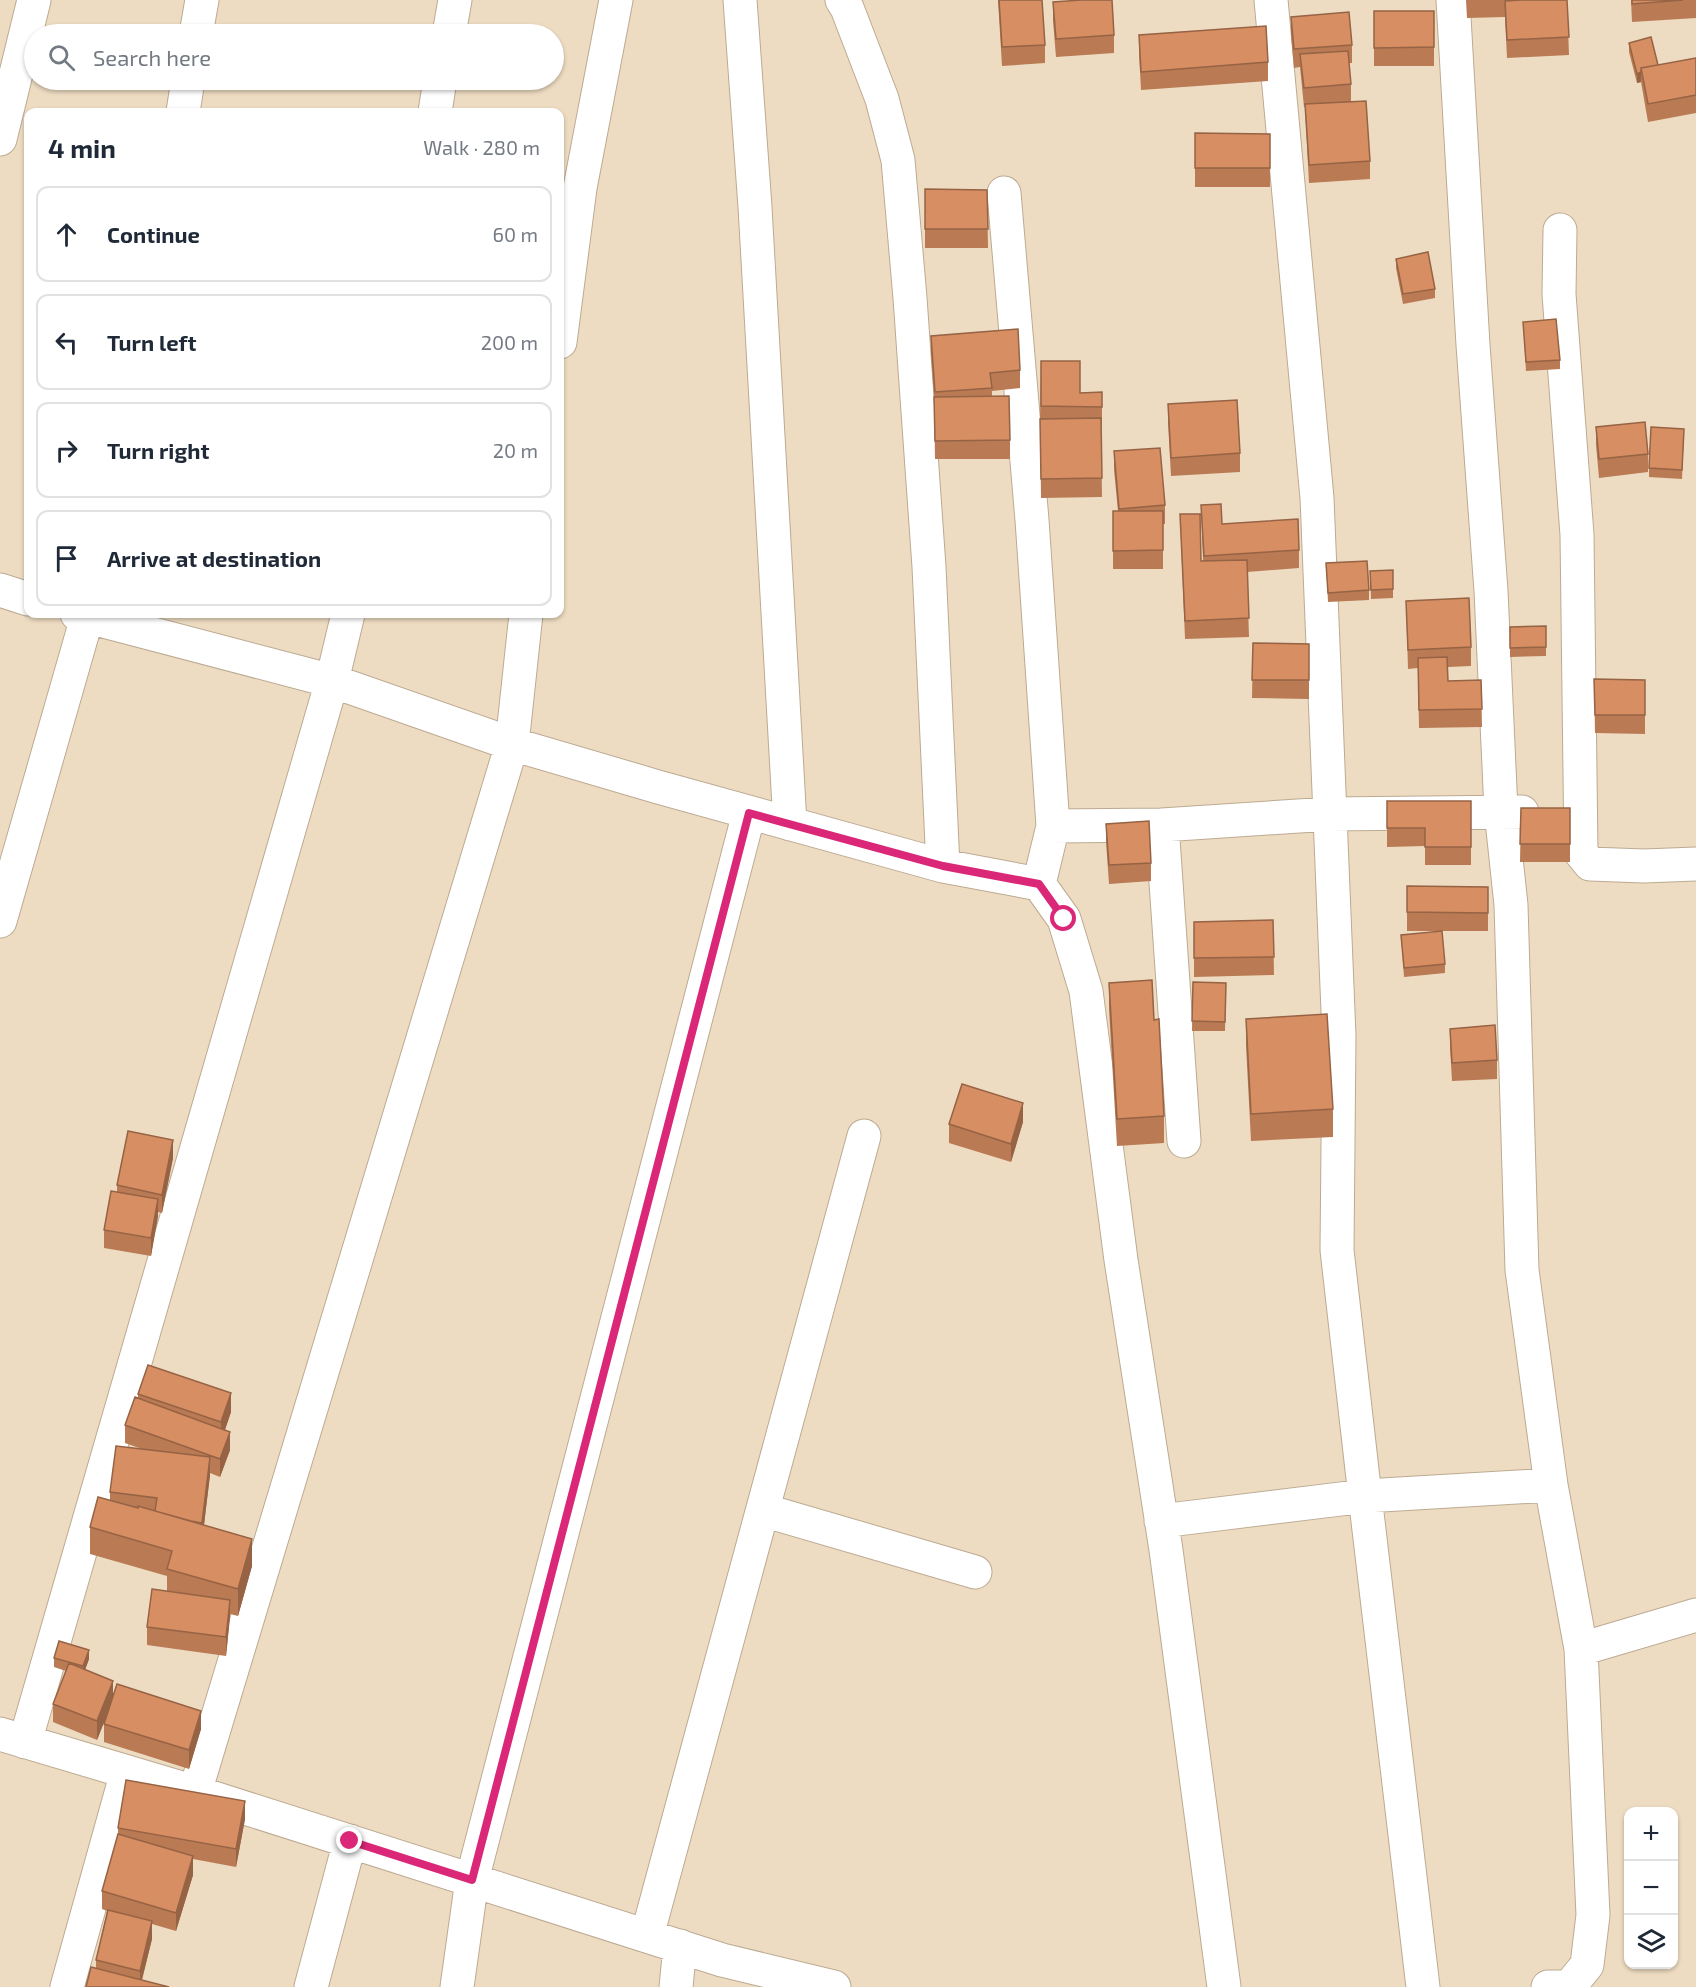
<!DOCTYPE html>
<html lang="en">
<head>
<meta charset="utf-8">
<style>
	body { margin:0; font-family:"Exo 2",sans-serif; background:#f2f2f3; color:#1f2937 }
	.controls { position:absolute; right:18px; bottom:18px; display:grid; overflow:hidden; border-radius:12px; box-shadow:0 2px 4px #0004 }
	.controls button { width:54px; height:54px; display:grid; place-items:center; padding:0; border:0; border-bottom:2px solid #e0e1e3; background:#fff; color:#1f2937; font:30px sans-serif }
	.stop { position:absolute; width:18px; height:18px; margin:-14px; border:4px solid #db2777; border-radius:50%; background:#fff }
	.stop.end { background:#db2777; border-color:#fff; box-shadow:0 2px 6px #0008 }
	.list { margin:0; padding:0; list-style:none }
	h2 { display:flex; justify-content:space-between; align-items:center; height:78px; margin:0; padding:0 24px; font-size:26px }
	h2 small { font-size:20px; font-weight:400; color:#747a83 }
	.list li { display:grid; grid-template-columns:39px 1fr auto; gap:18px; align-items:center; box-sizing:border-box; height:96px; margin:0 12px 12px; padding:0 12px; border:2px solid #e0e1e3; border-radius:12px }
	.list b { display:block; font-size:22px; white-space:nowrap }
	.list em { font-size:20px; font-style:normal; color:#747a83 }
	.icon { flex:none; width:33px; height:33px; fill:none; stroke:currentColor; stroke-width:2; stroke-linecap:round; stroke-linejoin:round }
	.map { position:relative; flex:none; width:1696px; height:1987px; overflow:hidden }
	.search { position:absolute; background:#fff; box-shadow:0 2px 4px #0004; left:24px; top:24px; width:540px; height:66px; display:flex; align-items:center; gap:15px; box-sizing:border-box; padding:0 21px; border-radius:33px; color:#747a83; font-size:22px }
	.panel { position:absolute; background:#fff; box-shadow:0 2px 4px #0004; left:24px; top:108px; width:540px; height:510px; border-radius:12px }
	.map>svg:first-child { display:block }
</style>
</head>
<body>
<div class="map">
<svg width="1696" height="1987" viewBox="0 0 1696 1987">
	<rect width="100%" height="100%" fill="#eedcc2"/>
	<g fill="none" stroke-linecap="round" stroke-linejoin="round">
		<defs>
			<path id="minor" d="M740 0 755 207 790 824
				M842 0 847 8 882 99 898 160 910 298 929 567 943 866
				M1271 0 1317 498 1339 1036 1337 1250 1365 1496 1423 1987
				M1453 0 1473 345 1491 591 1501 811 1511 905 1522 1270 1551 1485 1581 1649 1593 1915 1587 1965 1569 1987H1548
				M196 34 202 0
				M449 34 455 0
				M183 112 188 80
				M435 112 440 80
				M0 139 34 0
				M1004 193 1032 520 1053 826 1039 884
				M1560 230 1559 294 1577 535 1581 853 1590 864 1644 866 1696 864
				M560 342 580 188 616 0
				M0 590 28 599
				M77 614 332 681 512 744 658 787 943 866 1039 884 1064 919 1086 991 1121 1260 1166 1550 1224 1987
				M1162 825 1184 1141
				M1053 826 1162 825 1329 814 1522 812
				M0 921 88 614
				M763 1510 975 1572
				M1161 1521 1365 1496 1551 1485
				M1581 1649 1696 1615
				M0 1734 195 1792 722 1960 834 1987
				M25 1742 332 681 348 614
				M195 1792 512 744 526 614
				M647 1936 864 1136
				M67 1987 127 1772
				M311 1987 350 1841
				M457 1987 472 1880 749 813
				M676 1987 680 1946"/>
		</defs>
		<!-- minor casing -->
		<use href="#minor" stroke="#bcaa92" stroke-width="35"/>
		<!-- minor -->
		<use href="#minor" stroke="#fff" stroke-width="33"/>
	</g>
	<!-- wall -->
	<path fill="#b97a54" d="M998 0H1042L1045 45V63L1002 66Z
		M1466 0H1567L1569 55 1507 58 1505 17 1467 18Z
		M1631 0H1696V18L1632 22Z
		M1053 2 1114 35V53L1056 57 1053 21Z
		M1374 11H1434V66H1374Z
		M1291 17 1352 45V63H1349L1351 84V102L1370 161V179L1309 183 1305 107H1304L1300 67 1294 68 1291 35Z
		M1139 35 1268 62V81L1141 90 1139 53Z
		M1629 43 1658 65 1696 58V113L1648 122 1641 82 1637 83 1629 52Z
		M1195 133 1270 134V187H1195Z
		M925 189 987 190 988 248H925Z
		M1396 259 1435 289V298L1403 304 1396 268Z
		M1523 322 1560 360V369L1526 371Z
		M931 336 1020 370V388L992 391V396L1010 440V459H935L934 397 931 354Z
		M1041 361 1080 393 1102 392V425H1101L1102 497 1041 498 1040 419Z
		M1168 404 1240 453V472L1171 476 1168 422Z
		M1596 427 1648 454V472L1599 478 1596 445Z
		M1684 429 1682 479 1649 477V468Z
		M1114 451 1165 505V524H1163V569H1113V511H1118L1114 470Z
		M1201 505 1222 524 1299 550V568L1247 572 1249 637 1185 639 1180 514 1201 561H1203Z
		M1326 563 1369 590V600L1328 602Z
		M1393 570V598L1371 599 1370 571Z
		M1406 601 1471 647V666L1448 667V681L1481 680 1482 727 1419 728 1418 668 1408 669Z
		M1546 626V656L1510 657V627Z
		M1253 643 1309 644V699L1252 698Z
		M1594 679 1645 680V734L1595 733Z
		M1387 801H1471V865H1425V846L1387 847Z
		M1521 808H1570V862H1520Z
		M1106 824 1151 863V881L1109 884 1106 842Z
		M1407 886 1488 887V931H1407Z
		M1273 920 1274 975 1194 977V922Z
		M1401 935 1445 964V973L1404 977Z
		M1193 982 1226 983 1225 1031H1192Z
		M1109 983 1154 1020 1164 1116V1143L1117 1146 1109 1010Z
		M1246 1019 1333 1109V1137L1251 1141 1246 1046Z
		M1450 1029 1497 1060V1079L1452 1081 1450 1047Z
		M1023 1122 1011 1162 949 1143V1124Z
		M173 1158 162 1213 158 1212 151 1256 104 1248V1230L117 1192V1185Z
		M138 1394 231 1412 225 1430 230 1450 220 1477 210 1473 204 1525 252 1566 238 1616 230 1614 226 1656 147 1645V1627L167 1591V1576L90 1554V1527L110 1500V1492L142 1449 125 1443V1425L138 1398Z
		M54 1658 89 1659 85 1669 113 1694 201 1729 189 1769 104 1742V1724L105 1720 97 1740 53 1722V1704L66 1671 54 1667Z
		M245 1819 236 1867 193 1859V1875L176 1931 152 1924V1939L142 1980 96 1968V1960L107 1911 102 1909V1891L118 1835V1828Z"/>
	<!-- shaded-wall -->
	<path fill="#966345" d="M1641 72V82L1637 83V74Z
		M1023 1103V1122L1011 1162V1144Z
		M173 1140V1158L162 1213V1195Z
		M158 1199V1217L151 1256V1238Z
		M231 1393V1412L221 1441V1422Z
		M230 1432V1450L220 1477V1459Z
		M210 1457V1476L202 1541V1523Z
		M252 1539V1566L238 1616V1589Z
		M230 1600V1618L226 1656V1637Z
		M89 1650V1659L83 1676V1666Z
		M113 1681V1699L97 1740V1721Z
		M201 1711V1729L189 1769V1750Z
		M245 1801V1819L236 1867V1849Z
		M193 1856V1875L176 1931V1913Z
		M152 1921V1939L140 1987V1971Z"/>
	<!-- building -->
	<path fill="#d78e62" stroke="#966345" stroke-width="1.5" d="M999 0H1042L1045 45 1002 47Z
		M1081 0H1112L1114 35 1056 39 1053 2Z
		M1521 0H1567L1569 37 1507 40 1505 1Z
		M1632 0H1683L1632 4Z
		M1374 11H1434V47L1374 48Z
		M1349 12 1352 45 1294 49 1291 17Z
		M1266 26 1268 62 1141 72 1139 35Z
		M1651 37 1658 65 1641 68V72L1637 74 1629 43Z
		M1348 51 1351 84 1304 88 1300 54Z
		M1696 58V95L1648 104 1641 68Z
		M1366 101 1370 161 1309 165 1305 104Z
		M1195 133 1270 134V168H1195Z
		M925 189 987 190 988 229H925Z
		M1428 252 1435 289 1403 294 1396 259Z
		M1556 319 1560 360 1526 362 1523 322Z
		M1018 329 1020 370 990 373 992 388 935 392 931 336Z
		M1041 361H1080V393L1102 392V407L1041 406Z
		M1009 396 1010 440 935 441 934 397Z
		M1237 400 1240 453 1171 458 1168 404Z
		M1101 418 1102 478 1041 479 1040 419Z
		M1645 422 1648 454 1599 459 1596 427Z
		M1651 427 1684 429 1682 470 1649 468Z
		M1160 448 1165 505 1119 509 1114 451Z
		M1221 504 1222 524 1298 519 1299 550 1204 556 1201 505Z
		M1113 511H1163V550L1113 551Z
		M1180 514H1200L1201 561 1247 560 1249 618 1185 621Z
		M1367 561 1369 590 1328 593 1326 563Z
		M1393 570V589L1371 590 1370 571Z
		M1469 598 1471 647 1408 650 1406 601Z
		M1546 626V647L1510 648V627Z
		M1253 643 1309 644V680H1252Z
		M1447 657 1448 681 1481 680 1482 709 1419 710 1418 658Z
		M1594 679 1645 680V715H1595Z
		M1387 801H1471V847H1425V828H1387Z
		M1521 808H1570V844H1520Z
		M1149 821 1151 863 1109 865 1106 824Z
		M1407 886 1488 887V913L1407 912Z
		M1273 920 1274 957 1194 958V922Z
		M1442 931 1445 964 1404 968 1401 935Z
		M1152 980 1154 1020 1159 1019 1164 1116 1117 1119 1109 983Z
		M1193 982 1226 983 1225 1022 1192 1021Z
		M1327 1014 1333 1109 1251 1114 1246 1019Z
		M1495 1025 1497 1060 1452 1063 1450 1029Z
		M962 1084 1023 1103 1011 1144 949 1124Z
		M128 1131 173 1140 162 1195 117 1185Z
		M111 1191 158 1199 151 1238 104 1230Z
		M148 1365 231 1393 221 1422 138 1394Z
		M135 1397 230 1432 220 1459 125 1425Z
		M116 1446 210 1457 202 1523 191 1521 155 1511 157 1498 110 1492Z
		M98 1497 138 1508V1506L252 1539 238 1589 167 1569 172 1551 90 1527Z
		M152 1589 230 1600 226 1637 147 1627Z
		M59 1641 89 1650 83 1666 54 1658Z
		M69 1663 113 1681 97 1721 53 1704Z
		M117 1684 201 1711 189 1750 104 1724Z
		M126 1780 245 1801 236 1849 118 1828Z
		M118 1834 193 1856 176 1913 102 1891Z
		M108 1910 152 1921 140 1971 96 1960Z
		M91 1967 169 1987H86Z"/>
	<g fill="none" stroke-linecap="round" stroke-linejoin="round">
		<!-- route -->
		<path stroke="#db2777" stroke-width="8" d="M350 1841 472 1880 749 813 943 866 1039 884 1064 919"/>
	</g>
</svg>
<div class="controls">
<button>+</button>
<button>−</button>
<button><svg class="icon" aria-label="layers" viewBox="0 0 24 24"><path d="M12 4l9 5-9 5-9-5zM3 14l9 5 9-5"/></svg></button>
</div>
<div class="stop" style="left:1064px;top:919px"></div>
<div class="stop end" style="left:350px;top:1841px"></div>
<div class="search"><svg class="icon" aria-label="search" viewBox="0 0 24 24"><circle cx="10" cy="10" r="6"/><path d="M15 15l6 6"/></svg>Search here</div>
<section class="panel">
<h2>4 min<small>Walk · 280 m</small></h2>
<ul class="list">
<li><svg class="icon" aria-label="ahead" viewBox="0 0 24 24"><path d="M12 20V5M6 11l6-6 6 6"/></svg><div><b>Continue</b></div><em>60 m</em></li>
<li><svg class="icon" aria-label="left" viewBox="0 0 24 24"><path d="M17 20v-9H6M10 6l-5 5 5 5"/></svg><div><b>Turn left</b></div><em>200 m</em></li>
<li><svg class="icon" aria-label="right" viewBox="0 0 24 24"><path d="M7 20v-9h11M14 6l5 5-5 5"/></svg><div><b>Turn right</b></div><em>20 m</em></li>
<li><svg class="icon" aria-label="arrive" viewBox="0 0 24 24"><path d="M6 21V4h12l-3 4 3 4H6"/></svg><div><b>Arrive at destination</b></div></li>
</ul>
</section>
</div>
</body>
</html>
